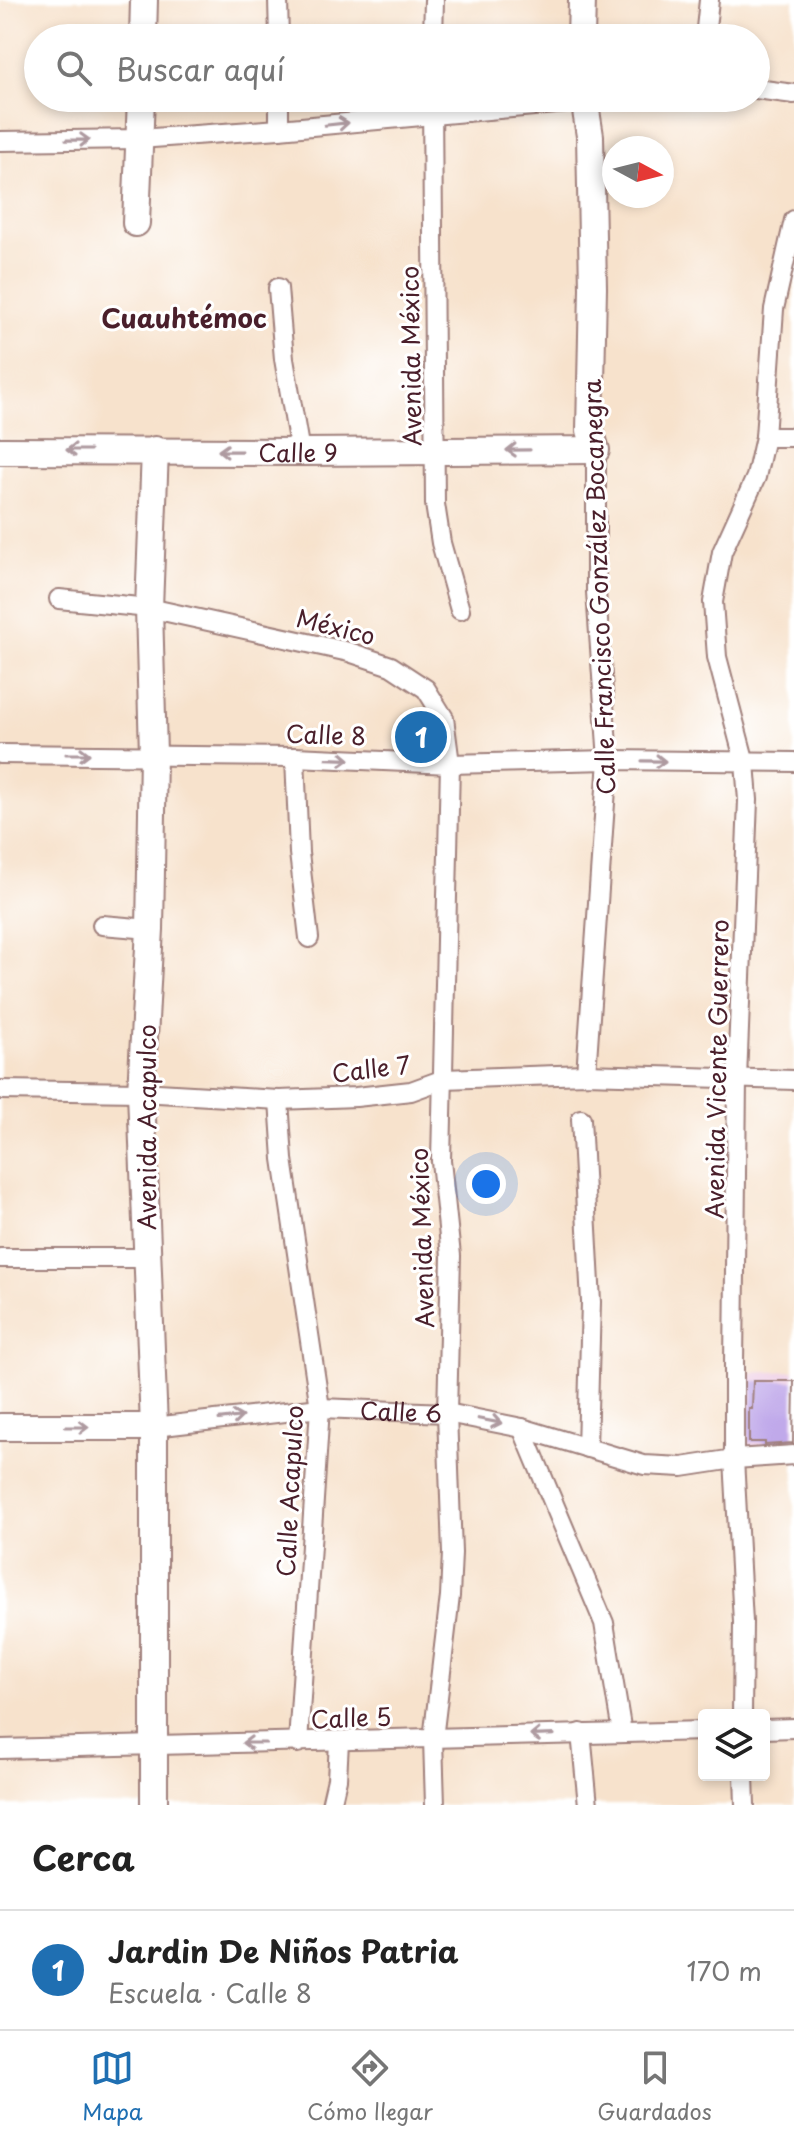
<!DOCTYPE html>
<html lang="es">
<head>
<meta charset="utf-8">
<style>
	body { margin:0; font-family:"Playpen Sans",sans-serif; background:#f2f2f2; color:#222 }
	.controls { position:absolute; right:24px; bottom:24px; display:grid; overflow:hidden; border-radius:8px; box-shadow:0 4px 12px #0003 }
	.controls button { width:72px; height:72px; display:grid; place-items:center; padding:0; border:0; border-bottom:2px solid #e0e0e0; background:#fff; color:#222; font:40px sans-serif }
	.compass { position:absolute; left:602px; top:136px; width:72px; height:72px; border-radius:50%; background:#fff; box-shadow:0 4px 12px #0003; rotate:97deg }
	.you { position:absolute; left:486px; top:1184px; width:28px; height:28px; margin:-20px; border:6px solid #fff; border-radius:50%; background:#1a73e8; box-shadow:0 0 0 12px #1a73e833 }
	.badge { display:grid; place-items:center; width:52px; height:52px; border-radius:50%; background:#1f6fb2; color:#fff; font-size:26px; font-weight:700 }
	.pin { position:absolute; translate:-50% -50%; border:4px solid #fff; box-shadow:0 2px 8px #0006 }
	.list { margin:0; padding:0; list-style:none }
	h2 { display:flex; justify-content:space-between; align-items:center; height:104px; margin:0; padding:0 32px; font-size:34px }
	h2 small { font-size:26px; font-weight:400; color:#767676 }
	.list li { display:grid; grid-template-columns:52px 1fr auto; gap:24px; align-items:center; box-sizing:border-box; height:120px; padding:0 32px; border-top:2px solid #e0e0e0 }
	.list b { display:block; font-size:30px; white-space:nowrap }
	.list p { margin:0; font-size:26px; white-space:nowrap; color:#767676 }
	.list em { font-size:26px; font-style:normal; color:#767676 }
	.icon { flex:none; width:44px; height:44px; fill:none; stroke:currentColor; stroke-width:2; stroke-linecap:round; stroke-linejoin:round }
	.map { position:relative; flex:none; width:794px; height:1805px; overflow:hidden }
	.search { position:absolute; background:#fff; box-shadow:0 4px 12px #0003; left:24px; right:24px; top:24px; height:88px; display:flex; align-items:center; gap:20px; box-sizing:border-box; padding:0 28px; border-radius:44px; color:#767676; font-size:30px }
	.sheet { height:224px; background:#fff }
	nav { display:flex; justify-content:space-around; align-items:center; box-sizing:border-box; height:112px; border-top:2px solid #e0e0e0; background:#fff; font-size:22px; color:#767676 }
	nav a { display:grid; justify-items:center; gap:4px }
	nav .on { color:#1f6fb2 }
	.map>svg:first-child { display:block }
</style>
</head>
<body>
<div class="map">
<svg width="794" height="1805" viewBox="0 0 794 1805">
	<rect width="100%" height="100%" fill="#fff"/>
	<filter id="ink" filterUnits="userSpaceOnUse"><feTurbulence type="fractalNoise" baseFrequency=".0125" numOctaves="2"/><feDisplacementMap in="SourceGraphic" scale="16" xChannelSelector="R" yChannelSelector="G"/><feConvolveMatrix kernelMatrix="1 2 1 2 8 2 1 2 1" color-interpolation-filters="sRGB"/></filter>
	<filter id="wash" filterUnits="userSpaceOnUse"><feTurbulence type="fractalNoise" baseFrequency=".006" numOctaves="4" result="noise"/><feDisplacementMap in="SourceGraphic" scale="32" xChannelSelector="R" yChannelSelector="G"/><feGaussianBlur stdDeviation="1.8" result="paint"/><feColorMatrix in="noise" values="0 0 0 0 0 0 0 0 0 0 0 0 0 0 0 0 0 1.4 0 .05"/><feComposite in="paint" operator="in"/></filter>
	<g filter="url(#wash)">
		<rect width="100%" height="100%" fill="#f7e2cc"/>
		<!-- built -->
		<path fill="#efd0e6" d="M794 1371V1449L747 1450 745 1373Z"/>
		<g id="blocks">
			<!-- building -->
			<path fill="#c0a9ea" d="M412 716 430 719 434 751 407 750Z
				M753 1381H794L793 1443 765 1445V1442H749V1409H752Z"/>
		</g>
	</g>
	<g filter="url(#ink)">
		<use href="#blocks" fill-opacity="0" stroke="#a0807c" stroke-width="2"/>
		<g fill="none" stroke-linecap="round" stroke-linejoin="round">
			<defs>
				<g id="street">
					<path d="M278 0 279 38"/>
					<path d="M433 38 434 0"/>
					<path d="M705 38 709 0"/>
					<path d="M756 89 794 94"/>
					<path d="M279 98V129"/>
					<path d="M432 98 435 504 441 543 460 610"/>
					<path d="M0 141 139 139 279 129 622 98"/>
					<path d="M278 288 284 359 300 452"/>
					<path d="M765 437H794"/>
					<path d="M59 599 149 608 349 652 391 666 426 689 444 718 450 764 441 1161 451 1256 447 1413 452 1553 450 1596 433 1739 435 1805"/>
					<path d="M0 754 295 757 450 764 608 760 794 762"/>
					<path d="M295 757 299 853 309 938"/>
					<path d="M102 925 150 929"/>
					<path d="M586 1074 608 760 596 592V450"/>
					<path d="M0 1090 141 1092 279 1100 356 1097 411 1091 444 1079 586 1074 794 1080"/>
					<path d="M279 1100 283 1159 320 1408 298 1743"/>
					<path d="M581 1119 591 1302 587 1448"/>
					<path d="M0 1258H146"/>
					<path id="s1" d="M154 1427 320 1408 447 1413 522 1428 644 1465 682 1467 734 1459 794 1455"/>
					<path d="M522 1428 604 1623 622 1733"/>
					<path d="M742 1715 743 1622 734 1459V1365L737 1079 748 800 745 763 717 657 713 602 722 552 756 477 765 437 774 309 794 220"/>
					<path d="M764 1729 794 1728"/>
					<path d="M581 1733 588 1805"/>
					<path d="M0 1749 704 1731"/>
					<path d="M744 1775 745 1805"/>
					<path d="M331 1805 337 1779 339 1742"/>
				</g>
				<g id="secondary">
					<path d="M143 38 144 0"/>
					<path d="M581 38 582 0"/>
					<path d="M136 223 141 98"/>
					<path id="s2" d="M0 451 300 452 596 450 590 430 593 288 590 136 584 98"/>
					<path d="M0 1427H154"/>
					<path d="M154 1805V1427L141 1092 150 929 153 754 149 608 155 450"/>
				</g>
			</defs>
			<!-- street casing -->
			<use href="#street" stroke="#a0807c" stroke-width="22"/>
			<!-- secondary casing -->
			<use href="#secondary" stroke="#a0807c" stroke-width="30"/>
			<!-- street -->
			<use href="#street" stroke="#fff" stroke-width="18"/>
			<!-- secondary -->
			<use href="#secondary" stroke="#fff" stroke-width="26"/>
		</g>
		<!-- one-way arrows -->
		<defs><path id="oneway-shaft" d="M-6 0H5M1.5-3L5.5 0L1.5 3" fill="none" stroke-width="1.6" stroke-linecap="round" stroke-linejoin="round" transform="scale(2)"/></defs>
		<g stroke="#ae9aa0">
			<use href="#oneway-shaft" transform="translate(337 124) rotate(-6)"/>
			<use href="#oneway-shaft" transform="translate(78 140) rotate(-1)"/>
			<use href="#oneway-shaft" transform="translate(78 450) rotate(180)"/>
			<use href="#oneway-shaft" transform="translate(518 450) rotate(179)"/>
			<use href="#oneway-shaft" transform="translate(230 451) rotate(-179)"/>
			<use href="#oneway-shaft" transform="translate(78 754)"/>
			<use href="#oneway-shaft" transform="translate(338 759) rotate(2)"/>
			<use href="#oneway-shaft" transform="translate(654 761) rotate(1)"/>
			<use href="#oneway-shaft" transform="translate(231 1418) rotate(-7)"/>
			<use href="#oneway-shaft" transform="translate(490 1421) rotate(11)"/>
			<use href="#oneway-shaft" transform="translate(77 1427)"/>
			<use href="#oneway-shaft" transform="translate(542 1735) rotate(178)"/>
			<use href="#oneway-shaft" transform="translate(254 1743) rotate(180)"/>
		</g>
	</g>
	<g text-anchor="middle" dominant-baseline="central" stroke-width="6" stroke-linejoin="round" paint-order="stroke">
		<!-- street labels -->
		<g font-size="24" fill="#4a1f2b" stroke="#fff">
			<text transform="translate(410 356) rotate(-91)">Avenida México</text>
			<text stroke="none"><textPath href="#s2" startOffset="298">Calle 9</textPath></text>
			<text transform="translate(598 587) rotate(-92)">Calle Francisco González Bocanegra</text>
			<text transform="translate(336 626) rotate(14)">México</text>
			<text transform="translate(326 734) rotate(2)">Calle 8</text>
			<text transform="translate(371 1068) rotate(-7)">Calle 7</text>
			<text transform="translate(716 1069) rotate(-89)">Avenida Vicente Guerrero</text>
			<text transform="translate(146 1127) rotate(-90)">Avenida Acapulco</text>
			<text transform="translate(421 1238) rotate(-92)">Avenida México</text>
			<text stroke="none"><textPath href="#s1" startOffset="248">Calle 6</textPath></text>
			<text transform="translate(289 1491) rotate(-87)">Calle Acapulco</text>
			<text transform="translate(351 1717) rotate(-2)">Calle 5</text>
		</g>
		<!-- neighbourhood labels -->
		<g font-size="26" font-weight="bold" fill="#4a1f2b" stroke="#fff">
			<text x="184" y="317">Cuauhtémoc</text>
		</g>
	</g>
</svg>
<div class="controls">
<button><svg class="icon" aria-label="layers" viewBox="0 0 24 24"><path d="M12 4l9 5-9 5-9-5zM3 14l9 5 9-5"/></svg></button>
</div>
<svg class="compass" viewBox="-18 -18 36 36"><path d="M0-13l5 13h-10z" fill="#e53935"/><path d="M0 13l5-13h-10z" fill="#767676"/></svg>
<div class="you"></div>
<div class="pin badge" style="left:421px;top:737px">1</div>
<div class="search"><svg class="icon" aria-label="search" viewBox="0 0 24 24"><circle cx="10" cy="10" r="6"/><path d="M15 15l6 6"/></svg>Buscar aquí</div>
</div>
<section class="sheet">
<h2>Cerca<small></small></h2>
<ul class="list">
<li><span class="badge">1</span><div><b>Jardin De Niños Patria</b><p>Escuela · Calle 8</p></div><em>170 m</em></li>
</ul>
</section>
<nav>
<a class="on"><svg class="icon" aria-label="map" viewBox="0 0 24 24"><path d="M3 6l6-2 6 2 6-2v14l-6 2-6-2-6 2zM9 4v14M15 6v14"/></svg>Mapa</a>
<a><svg class="icon" aria-label="directions" viewBox="0 0 24 24"><path d="M12 3l9 9-9 9-9-9zM9 14v-3h6M13 9l2 2-2 2"/></svg>Cómo llegar</a>
<a><svg class="icon" aria-label="saved" viewBox="0 0 24 24"><path d="M7 4h10v16l-5-4-5 4z"/></svg>Guardados</a>
</nav>
</body>
</html>
